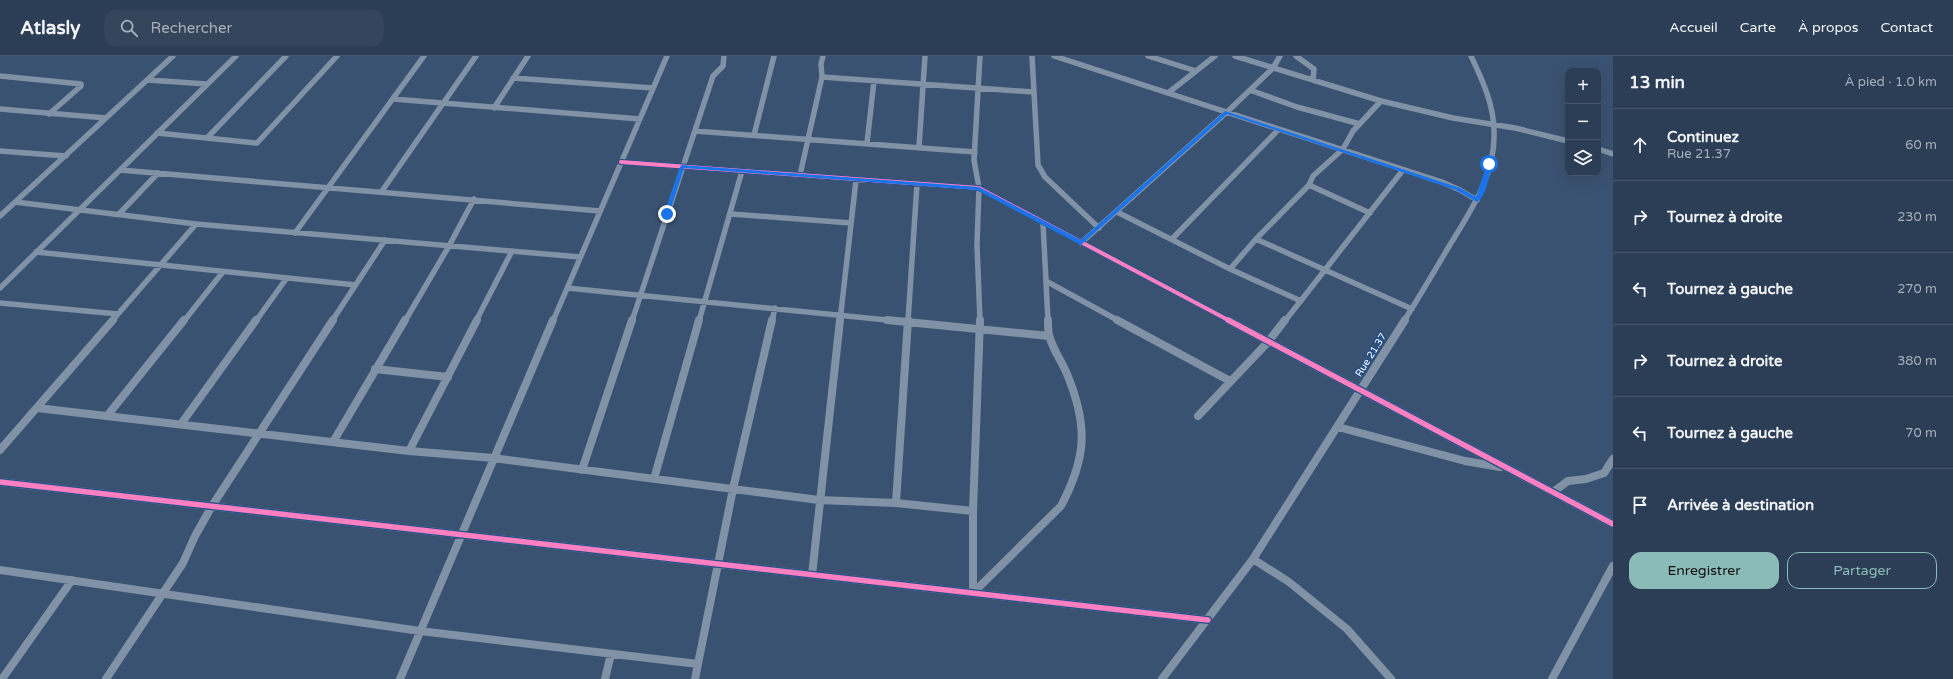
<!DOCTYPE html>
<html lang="fr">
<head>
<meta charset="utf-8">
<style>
	body { margin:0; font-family:"Varela Round",sans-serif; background:#34455b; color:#f1f3f6 }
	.controls { position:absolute; right:12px; top:12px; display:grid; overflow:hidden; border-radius:8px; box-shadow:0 4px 16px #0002 }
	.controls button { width:36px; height:36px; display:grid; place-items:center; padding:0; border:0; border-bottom:1px solid #48576c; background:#2c3e55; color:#f1f3f6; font:20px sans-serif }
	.stop { position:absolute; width:12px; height:12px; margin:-9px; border:3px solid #1a73e8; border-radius:50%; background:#fff }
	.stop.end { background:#1a73e8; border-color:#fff; box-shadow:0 1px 4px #0008 }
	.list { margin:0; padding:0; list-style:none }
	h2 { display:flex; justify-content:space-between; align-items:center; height:52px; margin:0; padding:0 16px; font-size:17px }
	h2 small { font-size:13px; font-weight:400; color:#a6aeb9 }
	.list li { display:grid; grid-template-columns:26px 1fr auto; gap:12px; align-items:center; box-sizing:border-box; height:72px; padding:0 16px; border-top:1px solid #48576c }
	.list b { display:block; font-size:15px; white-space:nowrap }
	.list p { margin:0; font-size:13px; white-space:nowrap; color:#a6aeb9 }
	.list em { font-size:13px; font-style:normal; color:#a6aeb9 }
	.actions { display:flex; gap:8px; padding:12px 16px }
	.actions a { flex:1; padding:9px 0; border:1px solid #8bbbb9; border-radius:12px; text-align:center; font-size:14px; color:#8bbbb9 }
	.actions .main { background:#8bbbb9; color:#111 }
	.icon { flex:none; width:22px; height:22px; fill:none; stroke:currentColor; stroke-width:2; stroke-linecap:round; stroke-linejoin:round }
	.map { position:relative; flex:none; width:1613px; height:623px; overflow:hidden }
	header { display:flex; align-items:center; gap:24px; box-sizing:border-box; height:56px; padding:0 20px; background:#2c3e55; border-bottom:1px solid #48576c }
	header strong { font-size:19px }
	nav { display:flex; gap:22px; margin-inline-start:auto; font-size:14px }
	.search { width:280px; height:36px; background:#34455b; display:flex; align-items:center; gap:10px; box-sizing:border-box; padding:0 14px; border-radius:12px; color:#a6aeb9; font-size:15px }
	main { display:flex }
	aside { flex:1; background:#2c3e55 }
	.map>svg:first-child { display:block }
</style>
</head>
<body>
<header>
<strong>Atlasly</strong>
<div class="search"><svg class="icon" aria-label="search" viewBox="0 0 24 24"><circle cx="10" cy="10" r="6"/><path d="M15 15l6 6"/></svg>Rechercher</div>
<nav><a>Accueil</a><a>Carte</a><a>À propos</a><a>Contact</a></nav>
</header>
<main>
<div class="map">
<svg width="1613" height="623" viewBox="0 0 1613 623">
	<rect width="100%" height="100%" fill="#3a5271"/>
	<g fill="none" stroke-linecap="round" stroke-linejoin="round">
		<!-- street-far1 -->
		<path stroke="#8192a6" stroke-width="5.5" d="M1032 0 1038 109 1045 121 1099 172
			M1054 0 1442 126 1460 134 1477 144
			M1148 0 1196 15
			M1235 0 1381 45 1453 62 1515 72 1568 85
			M1296 0 1314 13 1313 24
			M0 20 81 28V30L49 58
			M822 21 1033 36
			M513 22 653 32
			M148 24 207 28
			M1250 34 1297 51 1360 68
			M1168 37 1215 0
			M393 43 640 63
			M494 52 528 0
			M0 53 106 62
			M695 75 975 96
			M157 77 257 87 337 0
			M754 79 774 0
			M207 82 286 0
			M867 87 874 25
			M919 91 925 0
			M1598 93 1613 98
			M0 95 66 100
			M621 106 979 132 1230 265
			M120 114 600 155
			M800 119 822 21 821 8 823 0
			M1309 129 1370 157
			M382 135 476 0
			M15 146 196 168 580 201
			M1117 156 1230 213 1301 245
			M119 158 158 117
			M731 158 851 167
			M0 160 173 0
			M1043 167 1048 265
			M295 177 424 0
			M1172 183 1278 74
			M1256 183 1412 253
			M1081 187 1227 56 1273 12 1280 0
			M36 196 356 229
			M1230 213 1256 183 1309 129 1313 120 1343 93 1353 75 1381 45
			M1046 225 1119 265
			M0 232 236 0
			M567 232 897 265
			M0 247 118 258
			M112 265 196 168
			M184 265 222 217
			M256 265 286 223
			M332 265 385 184
			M405 265 449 190 474 143
			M476 265 512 195
			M553 265 667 0
			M632 265 713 20 723 10 724 0
			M699 265 742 115
			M772 265 775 252
			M840 265 856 124
			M908 265 917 128
			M980 265 977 189 979 132 974 104 980 0
			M1285 265 1403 114
			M1404 265C1419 241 1434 216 1448 192 1470 156 1496 119 1494 75 1494 49 1482 23 1471 0"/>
		<!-- street -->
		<path stroke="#8192a6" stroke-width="8" d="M887 264 1049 280
			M1117 264 1230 325
			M1228 264 1613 468
			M375 313 448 321
			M37 352 409 395 493 402 819 444 896 447 973 455
			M107 360 184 264
			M1198 360 1268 286 1285 264
			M181 368 256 264
			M1338 371 1465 405 1500 411
			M333 386 405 264
			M0 394 113 264
			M409 395 477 264
			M582 414 632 264
			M654 423 699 264
			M0 426 1208 564
			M1553 436 1568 425 1586 423 1604 417 1613 403
			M896 447 908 264
			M1253 503 1289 526 1347 573 1391 623
			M0 514 420 575 698 608
			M812 519 840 264
			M973 537V455L980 264
			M973 537 1061 450C1087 401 1088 369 1067 318 1062 306 1052 292 1049 279 1048 274 1048 269 1048 264
			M2 623 72 524
			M106 623 183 507 195 480 212 450 333 264
			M400 623 553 264
			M605 623 611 598
			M695 623 733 433 772 264
			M1162 623 1253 503 1405 264
			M1552 623 1613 510"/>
		<defs>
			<path id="cycleway-far1" d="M621 106 979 132 1230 265"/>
			<path id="cycleway" d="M1228 264 1613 468
				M0 426 1208 564"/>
		</defs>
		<!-- cycleway-far1 casing -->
		<use href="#cycleway-far1" stroke="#244e87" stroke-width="6"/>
		<!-- cycleway casing -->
		<use href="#cycleway" stroke="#244e87" stroke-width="8"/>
		<!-- cycleway-far1 -->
		<use href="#cycleway-far1" stroke="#ff80c0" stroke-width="4"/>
		<!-- cycleway -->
		<use href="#cycleway" stroke="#ff80c0" stroke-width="5.5"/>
	</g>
	<!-- route -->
	<path fill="#1a73e8" d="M1225 55 1460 132 1476 141 1487 108 1489 107 1492 108C1489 119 1487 140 1477 146L1456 134 1227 58 1081 189 977 134 684 112 669 158 667 160 664 158 680 111 682 109 979 131 1081 184Z"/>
	<g text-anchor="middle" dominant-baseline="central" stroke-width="3" stroke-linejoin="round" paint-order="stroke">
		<!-- street labels -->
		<g font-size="10" fill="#fff" stroke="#244e87">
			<text transform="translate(1371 299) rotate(-58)">Rue 21.37</text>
		</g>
	</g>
</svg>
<div class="controls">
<button>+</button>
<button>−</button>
<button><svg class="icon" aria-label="layers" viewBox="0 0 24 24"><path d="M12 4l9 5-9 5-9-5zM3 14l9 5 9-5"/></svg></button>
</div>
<div class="stop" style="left:1489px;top:108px"></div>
<div class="stop end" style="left:667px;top:158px"></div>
</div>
<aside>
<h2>13 min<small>À pied · 1.0 km</small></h2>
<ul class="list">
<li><svg class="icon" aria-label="ahead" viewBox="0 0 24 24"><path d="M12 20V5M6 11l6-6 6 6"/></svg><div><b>Continuez</b><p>Rue 21.37</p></div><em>60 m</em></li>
<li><svg class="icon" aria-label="right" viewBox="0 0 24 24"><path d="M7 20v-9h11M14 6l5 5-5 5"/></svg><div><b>Tournez à droite</b></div><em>230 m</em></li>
<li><svg class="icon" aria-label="left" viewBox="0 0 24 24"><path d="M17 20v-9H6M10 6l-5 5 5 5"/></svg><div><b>Tournez à gauche</b></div><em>270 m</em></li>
<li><svg class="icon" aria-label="right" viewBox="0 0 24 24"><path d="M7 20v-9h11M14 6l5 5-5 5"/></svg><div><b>Tournez à droite</b></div><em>380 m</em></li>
<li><svg class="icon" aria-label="left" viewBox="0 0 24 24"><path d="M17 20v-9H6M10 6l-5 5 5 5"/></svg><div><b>Tournez à gauche</b></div><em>70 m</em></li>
<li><svg class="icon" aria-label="arrive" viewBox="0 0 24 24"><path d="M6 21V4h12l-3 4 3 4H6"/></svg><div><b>Arrivée à destination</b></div></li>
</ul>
<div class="actions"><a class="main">Enregistrer</a><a>Partager</a></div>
</aside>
</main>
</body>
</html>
